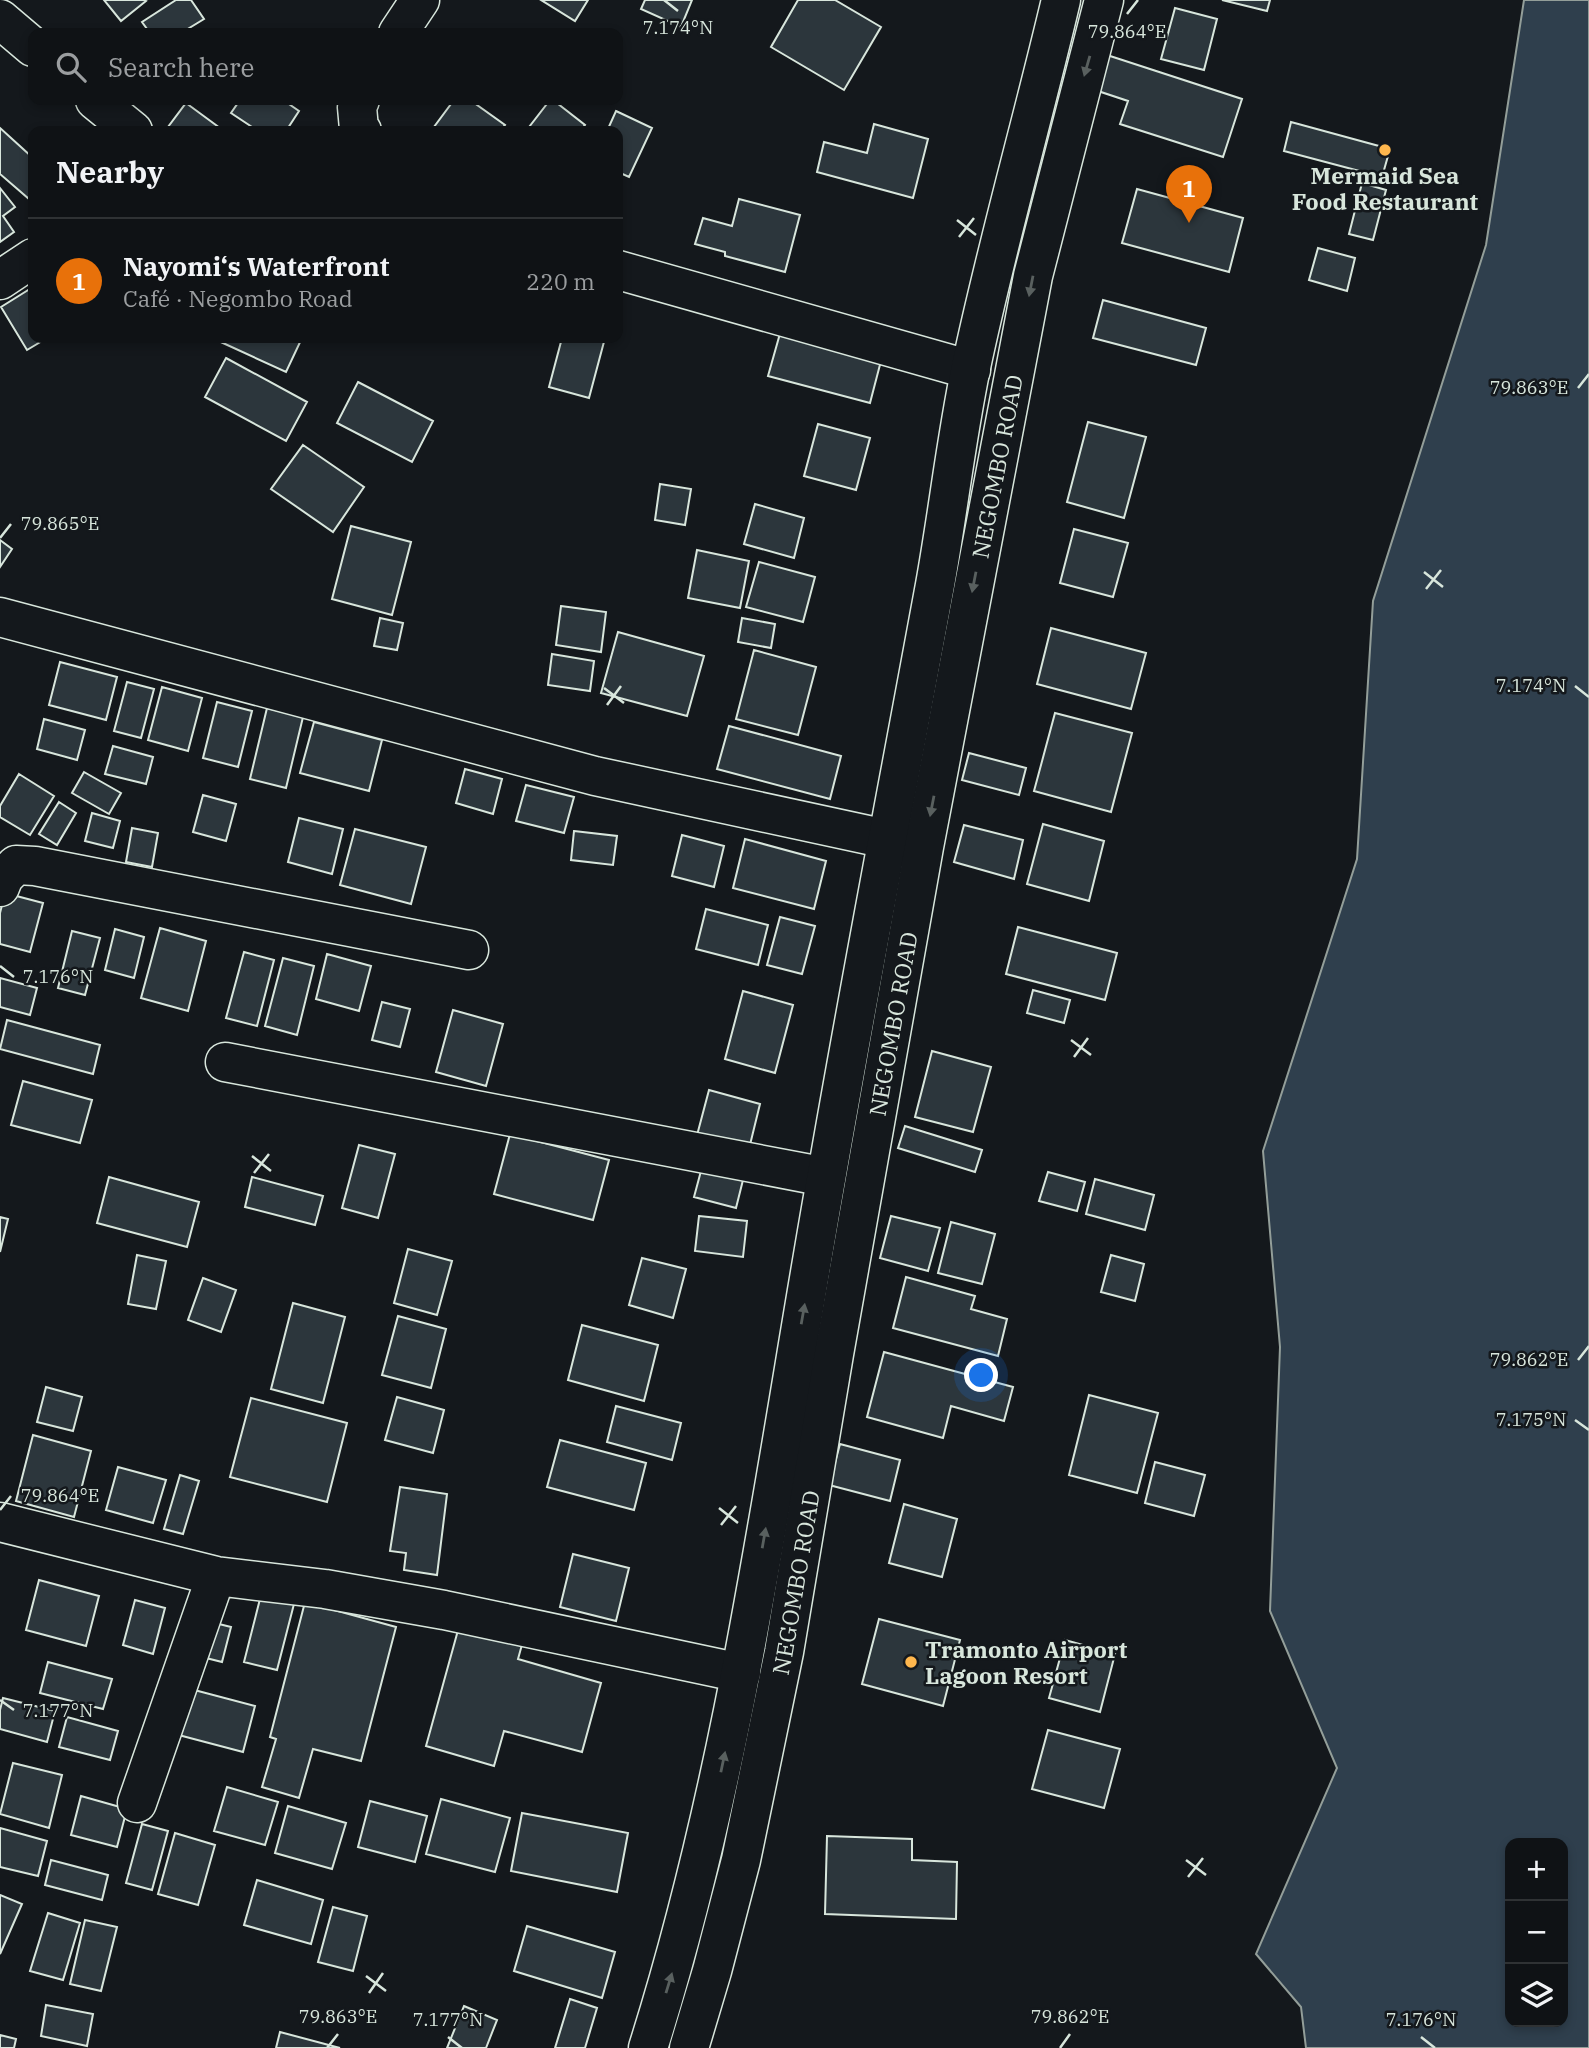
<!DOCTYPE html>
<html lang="en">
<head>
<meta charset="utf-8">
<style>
	body { margin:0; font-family:"IBM Plex Serif",serif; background:#181b1e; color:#f1f3f6 }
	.controls { position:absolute; right:21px; bottom:21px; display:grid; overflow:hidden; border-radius:14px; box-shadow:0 4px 10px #0003 }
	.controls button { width:63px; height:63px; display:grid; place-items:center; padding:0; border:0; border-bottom:2px solid #2f3234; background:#0f1215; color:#f1f3f6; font:35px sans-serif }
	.you { position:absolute; left:982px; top:1376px; width:24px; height:24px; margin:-18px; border:5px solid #fff; border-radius:50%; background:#1a73e8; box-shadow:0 0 0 10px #1a73e833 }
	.badge { display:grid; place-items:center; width:46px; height:46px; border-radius:50%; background:#ffb74d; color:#fff; font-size:23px; font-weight:700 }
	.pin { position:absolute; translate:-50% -58px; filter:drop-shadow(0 2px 4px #0008) }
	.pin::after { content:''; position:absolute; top:37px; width:24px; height:21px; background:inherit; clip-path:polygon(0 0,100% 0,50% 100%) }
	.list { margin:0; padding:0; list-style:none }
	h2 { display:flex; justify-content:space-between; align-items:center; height:91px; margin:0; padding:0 28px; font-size:30px }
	h2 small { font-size:23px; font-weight:400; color:#9b9ea0 }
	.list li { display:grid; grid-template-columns:46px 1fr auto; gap:21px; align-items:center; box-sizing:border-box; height:126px; padding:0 28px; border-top:2px solid #2f3234 }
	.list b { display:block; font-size:26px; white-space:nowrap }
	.list p { margin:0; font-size:23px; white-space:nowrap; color:#9b9ea0 }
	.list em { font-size:23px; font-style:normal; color:#9b9ea0 }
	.icon { flex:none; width:38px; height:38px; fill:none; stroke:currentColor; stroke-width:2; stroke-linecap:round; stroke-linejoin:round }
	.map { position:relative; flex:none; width:1589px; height:2048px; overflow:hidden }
	.search { position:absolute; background:#0f1215; box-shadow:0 4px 10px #0003; left:28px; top:28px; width:595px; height:77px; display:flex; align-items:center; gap:18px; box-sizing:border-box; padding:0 24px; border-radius:14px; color:#9b9ea0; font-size:26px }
	.panel { position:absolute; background:#0f1215; box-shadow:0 4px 10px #0003; left:28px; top:126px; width:595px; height:217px; border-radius:14px }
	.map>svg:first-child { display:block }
</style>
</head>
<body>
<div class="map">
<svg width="1589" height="2048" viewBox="0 0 1589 2048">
	<rect width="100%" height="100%" fill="#14181c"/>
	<!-- water -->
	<path fill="#2f3f4d" stroke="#939e99" stroke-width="2" fill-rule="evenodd" d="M1524 0H1589V2048H1306L1301 2007 1256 1954 1337 1768 1270 1611 1280 1347 1263 1151 1357 859 1373 601 1486 245ZM1510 1843H1563V2022H1510Z"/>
	<!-- building -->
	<path fill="#2c363c" stroke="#d8e6dc" stroke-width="2" d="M104 0H144L146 1 121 21Z
		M176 0H191L204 19 181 33H150L142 22Z
		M541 0H588L575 21Z
		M645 0H692L681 27 641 9Z
		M798 0H835L881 27 844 90 771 47Z
		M1222 0H1270L1267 11Z
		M1175 8 1217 19 1204 70 1161 59Z
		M1107 55 1242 99 1223 157 1120 124 1128 101 1095 90Z
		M240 100H283L299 111 286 131H258L231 113Z
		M454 100H470L505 125 500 131H431Z
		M550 100H553L585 125 580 131H526Z
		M186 103 224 131H165Z
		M616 111 652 128 629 177 618 172V131H607Z
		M1291 122 1390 149 1382 177 1284 151Z
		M874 124 928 139 913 198 817 172 824 142 867 153Z
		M0 128 33 158V194L29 199 0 174Z
		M1362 183 1386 190 1373 240 1349 234Z
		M0 188 15 207 3 216 14 232 0 242Z
		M1137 189 1243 218 1229 272 1122 243Z
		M739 199 800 215 785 272 725 256V252L695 244 703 218 732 226Z
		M1318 248 1355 258 1347 291 1309 280Z
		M33 287V338H47L27 350 1 307Z
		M1103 300 1206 328 1196 365 1093 338Z
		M781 330 882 357 870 403 768 376Z
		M212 338H302L286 372Z
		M562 338H605L589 398 549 387Z
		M226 358 307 402 286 441 205 397Z
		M358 382 433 421 412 462 337 423Z
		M1088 422 1146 437 1124 518 1067 502Z
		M818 424 870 438 856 490 804 476Z
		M303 445 364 487 333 532 271 489Z
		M660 484 691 489 685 525 655 520Z
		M755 504 804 518 794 558 744 544Z
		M351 526 411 542 392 615 332 599Z
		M1074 529 1128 543 1113 597 1060 583Z
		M0 540 12 549 0 567Z
		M697 550 749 561 740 608 688 598Z
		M759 562 815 577 803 622 746 607Z
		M561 606 606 612 601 652 556 645Z
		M380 618 403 623 397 650 374 646Z
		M742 618 775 624 771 648 738 642Z
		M1051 628 1146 653 1131 709 1037 684Z
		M618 632 704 656 687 716 601 693Z
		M754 650 816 667 798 735 736 719Z
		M552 654 594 661 590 691 548 685Z
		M60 662 117 677 106 720 49 705Z
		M127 682 154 689 141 738 114 731Z
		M162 687 202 698 188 751 148 740Z
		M217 702 252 711 238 767 203 758Z
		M267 708 303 717 286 788 250 779Z
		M1055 713 1132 733 1111 812 1034 791Z
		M44 719 85 730 77 760 37 749Z
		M314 722 382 740 369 791 300 773Z
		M729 726 841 756 830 799 717 769Z
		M113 746 153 757 146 784 105 774Z
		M969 753 1026 768 1019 795 962 780Z
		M465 769 502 779 493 814 456 803Z
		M84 772 121 793 109 814 72 793Z
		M19 774 54 796 30 835 0 817V806Z
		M526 785 574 797 564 833 516 821Z
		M203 795 236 804 226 841 193 832Z
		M59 802 76 813 57 845 39 834Z
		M92 813 120 821 113 848 85 841Z
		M299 818 343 829 332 874 288 862Z
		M1043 824 1104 841 1089 901 1027 884Z
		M964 825 1023 840 1014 879 954 862Z
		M132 828 158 833 152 867 126 862Z
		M355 829 426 847 411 904 340 885Z
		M574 831 617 836 613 865 571 860Z
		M682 835 724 846 714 887 672 876Z
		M745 839 826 861 814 909 733 888Z
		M5 893 43 903 30 952 0 944V913Z
		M706 909 768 925 758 965 696 949Z
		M780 917 815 926 802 974 767 965Z
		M1018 927 1117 953 1105 1000 1006 974Z
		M160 928 206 941 188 1011 141 998Z
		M115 929 144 937 134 978 105 970Z
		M72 931 100 938 85 995 58 988Z
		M244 952 274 960 257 1026 226 1018Z
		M327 954 371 966 359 1011 316 999Z
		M283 958 314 966 297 1035 265 1026Z
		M0 978 37 988 30 1015 0 1007Z
		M1033 990 1070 1000 1064 1023 1027 1013Z
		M743 991 793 1005 775 1073 725 1059Z
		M382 1002 410 1009 400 1047 372 1040Z
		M453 1010 503 1024 486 1086 436 1072Z
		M7 1020 100 1045 93 1074 0 1049Z
		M932 1051 991 1067 973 1132 915 1117Z
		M23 1081 92 1100 80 1143 11 1125Z
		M709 1090 760 1104 748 1153 696 1139Z
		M905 1126 982 1150 975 1172 898 1148Z
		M510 1134 609 1160 593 1220 494 1194Z
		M359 1145 395 1154 378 1218 342 1208Z
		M705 1156 746 1168 736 1208 694 1197Z
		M1048 1172 1085 1182 1077 1211 1039 1201Z
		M109 1177 199 1202 187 1247 97 1223Z
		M252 1177 323 1196 315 1225 245 1207Z
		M1095 1179 1154 1195 1145 1230 1086 1214Z
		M699 1216 747 1221 743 1257 695 1251Z
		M891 1216 940 1228 928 1271 880 1258Z
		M0 1217 8 1219 0 1252Z
		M951 1222 995 1234 982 1284 938 1273Z
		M408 1249 452 1261 437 1315 394 1303Z
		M137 1255 166 1261 156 1309 128 1304Z
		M1111 1255 1144 1264 1135 1301 1101 1292Z
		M642 1258 686 1269 673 1318 629 1305Z
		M906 1277 975 1296 971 1309 1007 1319 998 1356 893 1328Z
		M203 1278 236 1290 221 1332 188 1320Z
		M293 1303 345 1317 323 1403 271 1389Z
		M398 1316 446 1329 431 1388 382 1375Z
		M582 1325 658 1345 644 1401 568 1380Z
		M884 1352 1013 1387 1004 1421 951 1406 943 1438 867 1417Z
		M46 1387 82 1397 73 1431 37 1422Z
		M1089 1395 1158 1413 1137 1493 1069 1475Z
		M397 1397 444 1410 433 1453 385 1440Z
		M251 1398 347 1423 327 1502 230 1477Z
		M616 1406 681 1423 672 1460 607 1442Z
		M33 1435 91 1451 74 1517 16 1501Z
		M560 1440 646 1463 634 1510 547 1487Z
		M840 1444 900 1460 890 1501 829 1485Z
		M1155 1462 1205 1475 1194 1516 1145 1503Z
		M118 1467 166 1480 153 1523 106 1510Z
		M180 1475 199 1481 183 1534 164 1529Z
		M400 1487 447 1494 437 1575 404 1570 406 1553 390 1551Z
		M904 1504 957 1519 942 1577 889 1563Z
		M573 1554 629 1568 616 1621 560 1607Z
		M39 1580 99 1596 86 1646 26 1630Z
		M261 1595 294 1604 277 1670 244 1662Z
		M135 1600 165 1608 153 1654 123 1645Z
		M305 1602 396 1627 361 1761 313 1749 299 1798 262 1787 276 1739 270 1737Z
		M879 1619 960 1640 943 1706 862 1684Z
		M207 1621 231 1627 222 1662 198 1656Z
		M460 1623 523 1641 518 1659 601 1683 582 1752 504 1731 494 1766 426 1746Z
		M1065 1640 1115 1654 1100 1712 1049 1698Z
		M48 1662 112 1679 103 1709 40 1693Z
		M183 1687 255 1706 243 1752 171 1733Z
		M3 1698 55 1711 47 1742 0 1729V1710Z
		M67 1717 118 1731 110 1760 59 1747Z
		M1048 1730 1120 1749 1104 1808 1032 1789Z
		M13 1763 62 1775 49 1828 0 1814Z
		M227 1787 278 1802 265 1845 214 1831Z
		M81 1796 127 1809 117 1847 71 1835Z
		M441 1799 510 1818 495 1872 426 1854Z
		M370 1801 427 1816 415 1862 358 1847Z
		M288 1806 346 1823 332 1869 275 1853Z
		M522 1813 628 1833 617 1892 511 1871Z
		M142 1824 168 1831 152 1890 126 1883Z
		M0 1828 47 1841 38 1876 0 1867Z
		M175 1833 215 1845 198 1905 158 1894Z
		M827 1836 912 1839V1860L957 1862 956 1919 825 1914Z
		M51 1860 108 1875 102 1900 45 1885Z
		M257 1880 323 1900 311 1944 244 1925Z
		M0 1895 22 1904 0 1954Z
		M333 1907 367 1916 353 1971 318 1962Z
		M48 1913 80 1923 63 1980 30 1971Z
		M85 1920 117 1927 101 1991 70 1984Z
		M527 1926 615 1952 602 1998 514 1971Z
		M570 1999 597 2008 585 2048H555Z
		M46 2005 93 2014 87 2046 41 2036Z
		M464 2006 497 2020 486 2048H447Z
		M280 2032 340 2048H276Z
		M0 2035 16 2039 14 2048H0Z"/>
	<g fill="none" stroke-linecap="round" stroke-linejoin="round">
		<defs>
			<path id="minor" d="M0 19 33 47
				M398 33 420 0
				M95 100 133 131
				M360 100 357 107 359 129 362 131
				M618 270 971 370
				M0 280 33 258
				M0 617 595 776 919 846
				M0 887 4 877 16 865 35 866 469 950
				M225 1062 826 1177
				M0 1522 216 1576 325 1589 444 1610 741 1673
				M137 1803 216 1576"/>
			<g id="highway">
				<path d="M648 2048C738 1763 775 1467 827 1174 861 977 899 781 935 585 948 513 956 439 971 367 997 244 1032 123 1061 0"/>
				<path id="s1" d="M689 2048 712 1971 741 1860 784 1652 834 1354 924 847 1033 276 1104 0"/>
			</g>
		</defs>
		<!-- minor casing -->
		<use href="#minor" stroke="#d8e6dc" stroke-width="41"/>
		<!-- highway casing -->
		<use href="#highway" stroke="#d8e6dc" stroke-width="41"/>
		<!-- minor -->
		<use href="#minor" stroke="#14181c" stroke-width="38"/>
		<!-- highway -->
		<use href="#highway" stroke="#14181c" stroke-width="38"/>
	</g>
	<!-- one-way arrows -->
	<defs><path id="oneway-solid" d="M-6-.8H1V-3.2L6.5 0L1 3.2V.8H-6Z" transform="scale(1.75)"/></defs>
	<g fill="#59605f">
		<use href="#oneway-solid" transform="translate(1087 66) rotate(106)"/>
		<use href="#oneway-solid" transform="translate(1031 286) rotate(101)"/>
		<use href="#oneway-solid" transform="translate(974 582) rotate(101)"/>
		<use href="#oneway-solid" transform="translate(932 806) rotate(101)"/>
		<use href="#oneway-solid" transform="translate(803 1314) rotate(-80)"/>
		<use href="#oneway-solid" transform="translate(764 1538) rotate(-80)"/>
		<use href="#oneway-solid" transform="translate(723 1762) rotate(-78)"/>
		<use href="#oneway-solid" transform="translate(669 1983) rotate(-73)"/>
	</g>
	<!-- ticks -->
	<path fill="none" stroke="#d8e6dc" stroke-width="2.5" d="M664 0 678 11M1127 14 1138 0M957 220 976 235M959 237 974 218M1578 388 1589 374M0 538 11 524M1424 572 1443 587M1426 589 1441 570M1575 686 1589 697M604 688 624 703M607 705 621 686M0 966 14 977M1071 1040 1091 1055M1074 1057 1088 1038M252 1156 271 1171M254 1173 269 1154M1578 1360 1589 1346M1575 1420 1589 1430M719 1508 738 1523M0 1510 11 1496M721 1525 736 1506M0 1700 14 1710M1186 1860 1206 1875M1188 1877 1203 1858M366 1976 386 1991M369 1993 383 1973M448 2037 462 2048M1421 2037 1435 2048M327 2048 338 2034M1060 2048 1070 2034"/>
	<!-- markers -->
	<g fill="#ffb74d" stroke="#14181c" stroke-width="2.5">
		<circle cx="1385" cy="150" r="7"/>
		<circle cx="911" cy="1662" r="7"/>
	</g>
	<g text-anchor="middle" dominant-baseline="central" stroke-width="5" stroke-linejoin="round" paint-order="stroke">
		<!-- poi labels -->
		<g font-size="23" font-weight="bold" fill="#d8e6dc" stroke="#14181c">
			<text x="1385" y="175">Mermaid Sea<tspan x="1385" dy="26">Food Restaurant</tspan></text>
			<text x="925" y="1649" text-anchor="start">Tramonto Airport<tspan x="925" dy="26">Lagoon Resort</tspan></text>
		</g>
		<!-- street labels -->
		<g font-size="23" fill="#d8e6dc" stroke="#14181c">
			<text stroke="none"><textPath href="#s1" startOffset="1612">NEGOMBO ROAD</textPath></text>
			<text stroke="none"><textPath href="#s1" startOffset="1045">NEGOMBO ROAD</textPath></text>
			<text stroke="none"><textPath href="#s1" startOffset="478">NEGOMBO ROAD</textPath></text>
		</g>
	</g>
	<g font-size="18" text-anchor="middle" fill="#d8e6dc" stroke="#14181c" stroke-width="5" stroke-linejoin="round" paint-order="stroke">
		<text x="678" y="34">7.174°N</text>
		<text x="1127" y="38">79.864°E</text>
		<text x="1529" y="394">79.863°E</text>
		<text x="60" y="530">79.865°E</text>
		<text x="1531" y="692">7.174°N</text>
		<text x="58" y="983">7.176°N</text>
		<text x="1529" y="1366">79.862°E</text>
		<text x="1531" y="1426">7.175°N</text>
		<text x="60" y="1502">79.864°E</text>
		<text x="58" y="1717">7.177°N</text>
		<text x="338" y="2023">79.863°E</text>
		<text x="1070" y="2023">79.862°E</text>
		<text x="448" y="2026">7.177°N</text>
		<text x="1421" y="2026">7.176°N</text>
	</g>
</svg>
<div class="controls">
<button>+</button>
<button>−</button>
<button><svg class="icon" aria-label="layers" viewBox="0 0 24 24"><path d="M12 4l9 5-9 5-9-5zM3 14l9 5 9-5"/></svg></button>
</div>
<div class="you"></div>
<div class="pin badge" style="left:1189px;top:223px;background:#e8710a">1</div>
<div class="search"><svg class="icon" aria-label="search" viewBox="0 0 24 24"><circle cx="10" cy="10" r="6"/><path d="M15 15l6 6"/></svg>Search here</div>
<section class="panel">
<h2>Nearby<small></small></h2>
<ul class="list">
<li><span class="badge" style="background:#e8710a">1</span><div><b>Nayomi‘s Waterfront</b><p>Café · Negombo Road</p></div><em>220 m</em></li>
</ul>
</section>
</div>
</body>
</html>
